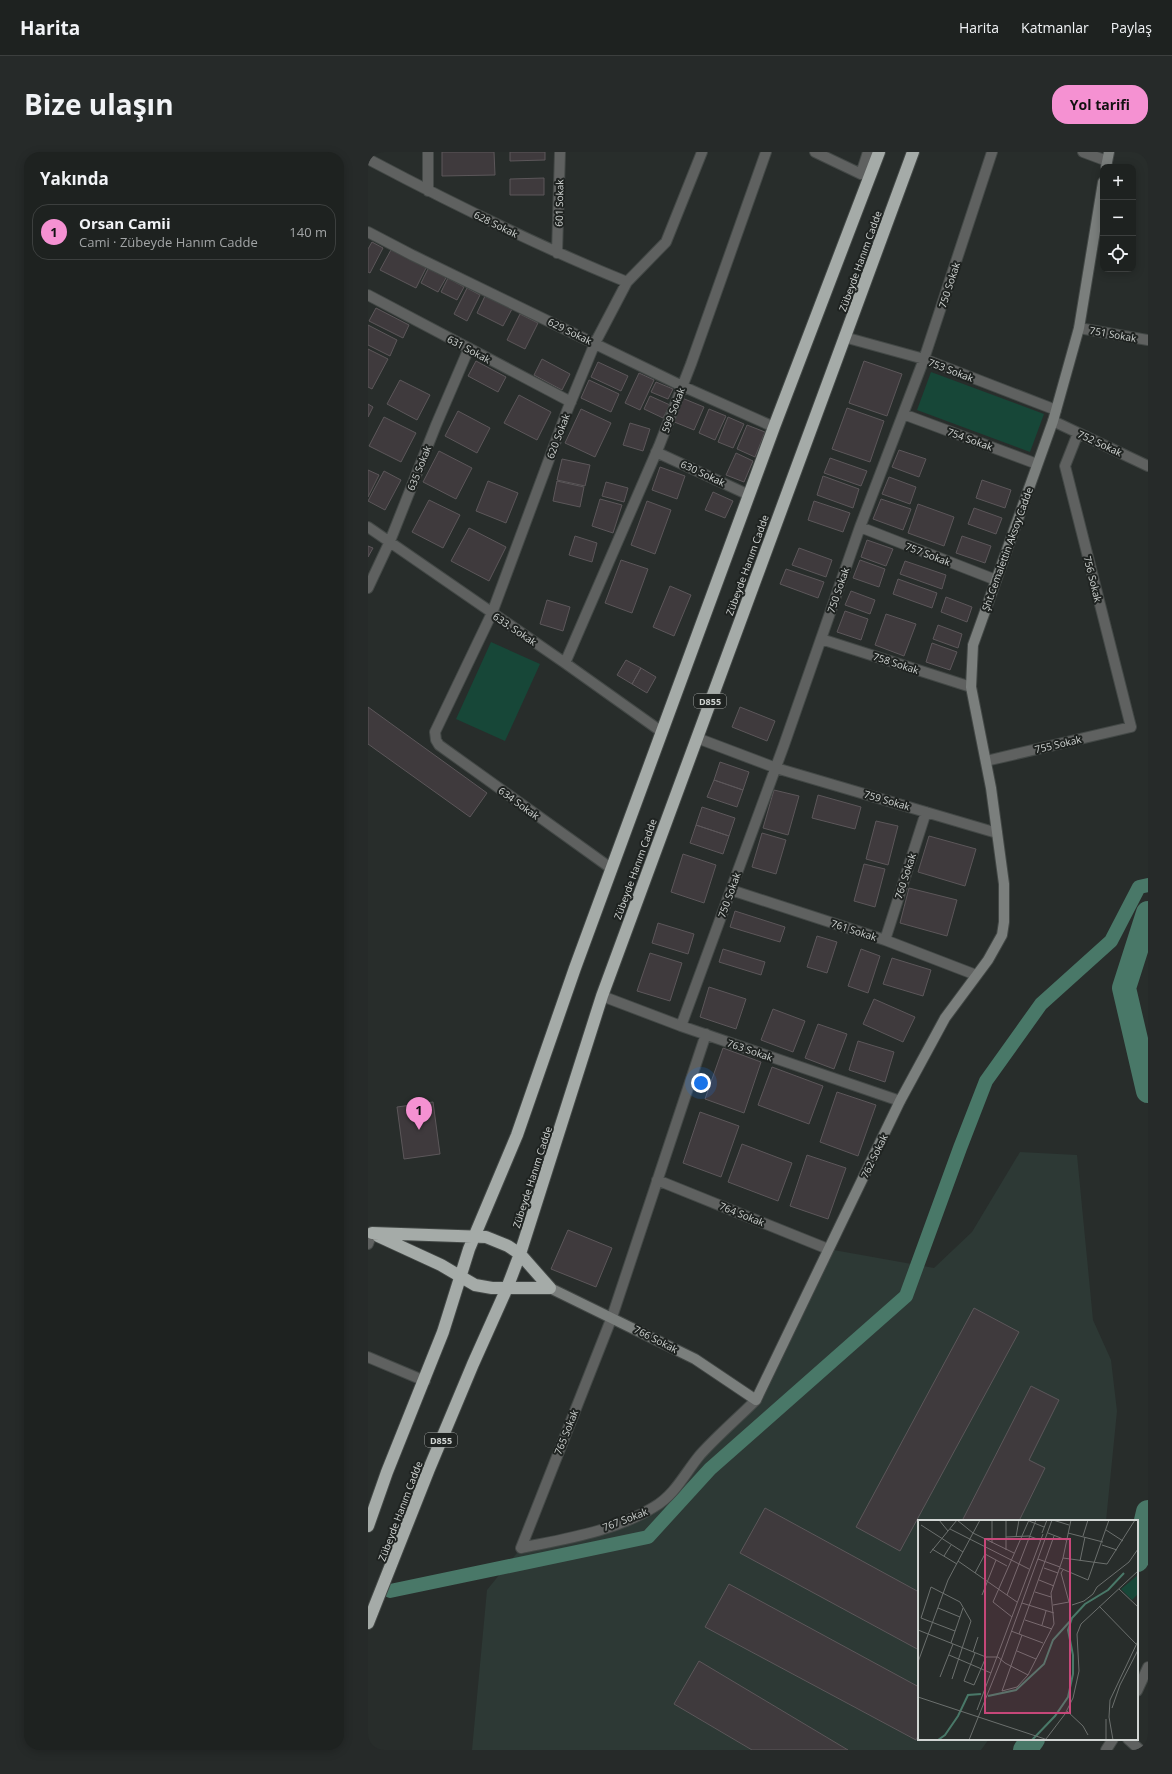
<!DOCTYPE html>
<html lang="tr">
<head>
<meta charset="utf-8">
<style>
	body { margin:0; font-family:"Open Sans",sans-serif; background:#262a29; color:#f1f3f6 }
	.controls { position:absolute; right:12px; top:12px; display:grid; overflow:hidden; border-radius:8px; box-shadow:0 2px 10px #0003 }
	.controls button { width:36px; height:36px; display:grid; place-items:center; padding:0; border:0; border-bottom:1px solid #3c3f3e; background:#1e2220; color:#f1f3f6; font:20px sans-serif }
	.you { position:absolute; left:333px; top:931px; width:14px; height:14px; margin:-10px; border:3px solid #fff; border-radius:50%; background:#1a73e8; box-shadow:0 0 0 6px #1a73e833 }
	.badge { display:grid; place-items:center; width:26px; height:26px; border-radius:50%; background:#f591d2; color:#111; font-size:13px; font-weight:700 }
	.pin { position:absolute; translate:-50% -33px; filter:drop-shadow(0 1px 2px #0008) }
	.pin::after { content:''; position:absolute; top:21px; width:14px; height:12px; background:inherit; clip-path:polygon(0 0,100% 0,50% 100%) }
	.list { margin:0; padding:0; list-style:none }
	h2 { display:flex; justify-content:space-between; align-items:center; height:52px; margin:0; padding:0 16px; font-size:17px }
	h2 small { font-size:13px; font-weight:400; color:#a1a4a5 }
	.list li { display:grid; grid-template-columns:26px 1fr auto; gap:12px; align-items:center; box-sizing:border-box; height:56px; margin:0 8px 8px; padding:0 8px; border:1px solid #3c3f3e; border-radius:16px }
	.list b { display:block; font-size:15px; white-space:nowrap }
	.list p { margin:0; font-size:13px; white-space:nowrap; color:#a1a4a5 }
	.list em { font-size:13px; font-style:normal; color:#a1a4a5 }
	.icon { flex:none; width:22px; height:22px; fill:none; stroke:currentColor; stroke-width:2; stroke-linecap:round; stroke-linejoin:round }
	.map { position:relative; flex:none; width:780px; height:1598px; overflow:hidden; border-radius:16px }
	header { display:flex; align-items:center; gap:24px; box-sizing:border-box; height:56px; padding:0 20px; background:#1e2220; border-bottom:1px solid #3c3f3e }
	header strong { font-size:19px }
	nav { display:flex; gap:22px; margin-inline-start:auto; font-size:14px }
	.intro { display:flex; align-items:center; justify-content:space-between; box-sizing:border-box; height:96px; padding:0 24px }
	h1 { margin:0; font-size:28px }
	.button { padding:10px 18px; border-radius:16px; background:#f591d2; color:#111; font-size:14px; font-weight:700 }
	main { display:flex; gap:24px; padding:0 24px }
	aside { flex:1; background:#1e2220; border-radius:16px; box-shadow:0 2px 10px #0003 }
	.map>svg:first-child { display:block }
</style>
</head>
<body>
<header>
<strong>Harita</strong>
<nav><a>Harita</a><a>Katmanlar</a><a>Paylaş</a></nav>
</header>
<div class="intro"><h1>Bize ulaşın</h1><a class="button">Yol tarifi</a></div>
<main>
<aside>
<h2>Yakında<small></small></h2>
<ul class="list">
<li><span class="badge">1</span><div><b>Orsan Camii</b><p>Cami · Zübeyde Hanım Cadde</p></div><em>140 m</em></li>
</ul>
</aside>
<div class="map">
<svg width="780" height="1598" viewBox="0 0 780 1598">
	<rect width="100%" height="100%" fill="#282d2b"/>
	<!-- built -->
	<path fill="#2d3935" d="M652 1000 709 1003 725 1168 743 1208 749 1259 738 1369H551V1587H621L613 1598H104L119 1438 153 1396 203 1385 287 1355 388 1248 460 1097 566 1116 604 1080Z"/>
	<!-- green -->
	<path fill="#174738" d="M563 220 676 262 662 300 549 258Z
		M123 490 172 512 137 589 88 567Z"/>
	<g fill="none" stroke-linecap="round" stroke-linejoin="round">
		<!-- canal -->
		<path stroke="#497868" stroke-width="14" d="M22 1439 280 1385 342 1317 538 1144 592 996 618 929 673 852 743 789 771 735 780 733"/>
		<!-- river -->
		<path stroke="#497868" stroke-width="24" d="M780 761 756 836 780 939
			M769 1408 780 1360
			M657 1598 665 1587"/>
	</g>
	<!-- building -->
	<path fill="#3f3a3d" stroke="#5c575a" d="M74 0H126L127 23 74 24Z
		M142 0H177V8L142 9Z
		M176 26V43H142V27Z
		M4 90 15 96 2 121 0 120V97Z
		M24 96 59 114 48 136 12 118Z
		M61 115 79 124 70 140 53 131Z
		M80 126 96 135 89 148 73 140Z
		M99 136 112 143 99 169 86 162Z
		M117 144 144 157 135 174 109 161Z
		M8 156 41 173 35 186 1 169Z
		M152 162 170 171 157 197 139 188Z
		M0 173 29 188 22 204 0 193Z
		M0 197 20 207 4 237 0 235Z
		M174 207 202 222 194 238 166 223Z
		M108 209 138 225 130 240 100 224Z
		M496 209 534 222 519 264 481 251Z
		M230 210 260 224 253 239 223 225Z
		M271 221 286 228 272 258 257 251Z
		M32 228 62 243 49 268 19 252Z
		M221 228 251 242 243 260 213 246Z
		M288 230 305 237 300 247 283 240Z
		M151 243 183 260 169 288 136 271Z
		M282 244 302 253 295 266 276 257Z
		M314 246 336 255 326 278 304 269Z
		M0 252 5 255 0 265Z
		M479 256 516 269 502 310 464 297Z
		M213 257 243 271 227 305 197 291Z
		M341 257 358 264 347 288 331 281Z
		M90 259 122 276 109 301 77 284Z
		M16 265 48 281 33 310 1 294Z
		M360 265 376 272 365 296 350 290Z
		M262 271 282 277 275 299 255 293Z
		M379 273 397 280 387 305 369 297Z
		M531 298 558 307 551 325 524 315Z
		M71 299 104 316 88 347 55 330Z
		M368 301 385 309 376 330 358 323Z
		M462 306 499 319 493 334 456 321Z
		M194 307 222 313 217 334 189 328Z
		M292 315 317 324 309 347 284 338Z
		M0 318 11 323 0 345Z
		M16 319 33 328 17 358 0 349Z
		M455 324 491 337 485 356 449 343Z
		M521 325 548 335 542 352 514 342Z
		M614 328 643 338 637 356 608 346Z
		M120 329 150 341 138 371 108 359Z
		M189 329 216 335 212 355 185 349Z
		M238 330 260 336 256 350 234 344Z
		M345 340 365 349 357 366 337 358Z
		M232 347 254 353 245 381 224 374Z
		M513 347 543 357 535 378 505 367Z
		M61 348 92 363 75 396 44 380Z
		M279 349 303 358 287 402 263 393Z
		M446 349 482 361 475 380 440 368Z
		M550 352 586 365 576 394 540 381Z
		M606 356 634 366 628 382 600 372Z
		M101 376 138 395 121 429 83 409Z
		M207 384 229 391 224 410 201 403Z
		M594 384 623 394 617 411 588 401Z
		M499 388 525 397 518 414 493 405Z
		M0 394 5 396 0 405Z
		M431 396 464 408 458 425 424 413Z
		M253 408 280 417 264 461 237 451Z
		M492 408 517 417 511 435 485 426Z
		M537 409 578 423 574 437 532 422Z
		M418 417 456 430 450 446 412 432Z
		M530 427 569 441 564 456 525 442Z
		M302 434 323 443 306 484 285 475Z
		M483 439 507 448 502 462 477 453Z
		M578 445 604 455 599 470 573 460Z
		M179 448 202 455 195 479 172 472Z
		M477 459 500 467 493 488 469 480Z
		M518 462 548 472 536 504 507 493Z
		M570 473 594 482 590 496 565 487Z
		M564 491 589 500 582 518 558 510Z
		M258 508 273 516 264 532 249 523Z
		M273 516 288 525 279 541 264 532Z
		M0 555 119 641 102 665 0 592Z
		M372 555 407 569 399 589 364 575Z
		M352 610 381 620 375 638 346 628Z
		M346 628 375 638 369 655 339 645Z
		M406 638 431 644 420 683 395 676Z
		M450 643 493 655 487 677 444 666Z
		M334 655 367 666 361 684 328 673Z
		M508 669 530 674 520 713 498 707Z
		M328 673 361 684 355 702 322 691Z
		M394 681 418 688 408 722 384 715Z
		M561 684 608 697 597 734 550 720Z
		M315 702 348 713 336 751 303 740Z
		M496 712 517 717 507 755 486 749Z
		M541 736 589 748 579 784 532 771Z
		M367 759 417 775 412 790 362 775Z
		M290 771 326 782 320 802 284 791Z
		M449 784 469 790 459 821 439 815Z
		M355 797 397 810 393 823 351 810Z
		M493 797 512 804 500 841 480 834Z
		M282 801 314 811 302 849 269 839Z
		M524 806 563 818 555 844 515 832Z
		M341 835 378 847 368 877 332 865Z
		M506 847 547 865 535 890 495 872Z
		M405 857 437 869 425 900 393 888Z
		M450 872 479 882 466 917 437 906Z
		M490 889 526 900 517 930 481 918Z
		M355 896 393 910 376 961 337 947Z
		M404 915 455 934 441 972 390 953Z
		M469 940 508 953 490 1004 452 990Z
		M65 950 72 1002 36 1007 29 955Z
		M332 960 371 974 353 1025 315 1011Z
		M374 992 424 1011 410 1049 360 1030Z
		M439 1003 478 1016 460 1067 422 1054Z
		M200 1078 244 1096 228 1135 183 1117Z
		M606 1156 651 1180 532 1399 488 1375Z
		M663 1234 691 1248 661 1308 677 1316 651 1369H594Z
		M397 1356 551 1440V1498L372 1401Z
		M361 1432 551 1535V1582L548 1588 337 1475Z
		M331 1509 480 1598H384L306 1552Z"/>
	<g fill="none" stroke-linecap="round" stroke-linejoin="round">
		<defs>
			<path id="street" d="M60 0V39
				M447 0 493 22 500 0
				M715 0 739 9
				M0 7C85 52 170 94 259 130
				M0 80 44 103 314 234 406 275
				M189 101 192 0
				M0 143 203 250
				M711 176 780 188
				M476 185 556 207 688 258
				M535 262 669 312
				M685 269 780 314
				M288 300 381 343
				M0 375 197 511 294 580
				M492 375 628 428
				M0 436 22 389 68 273 101 196
				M453 487 603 535
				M197 511 291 294 323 212 398 0
				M329 586 408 616 629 681
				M618 609 763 575 697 314 710 281
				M244 717 71 593 68 588 67 580 124 461 199 259 227 191 259 130 298 90 334 0
				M363 738 517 788 608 823
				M517 788 558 660
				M234 844 313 874 532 949
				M313 874 416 593 492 375 556 207 624 0
				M289 1028 460 1097
				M0 1092 4 1081
				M0 1205 57 1229
				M153 1396 244 1165 338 882
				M153 1396C196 1387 248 1379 286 1355 307 1343 317 1321 332 1303 349 1284 370 1266 388 1248
				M769 1539 780 1515
				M760 1587 772 1598
				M738 1598 745 1587"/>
			<path id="secondary" d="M738 15 741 0
				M182 1136 327 1207 388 1248 532 949 577 866 620 808 634 783 636 770V732L623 636 603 535 605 493 685 269 711 176 735 30"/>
			<path id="highway" d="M4 1081 118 1085 140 1094 152 1102 182 1136
				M10 1084 73 1113 107 1133 124 1136H182
				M0 1374 19 1320 75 1180 101 1097 149 983 207 816 406 275 511 0
				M0 1471 61 1317 105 1212 139 1136 152 1102 234 844 545 0"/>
		</defs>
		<!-- street casing -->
		<use href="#street" stroke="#434846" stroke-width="12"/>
		<!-- secondary casing -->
		<use href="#secondary" stroke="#434846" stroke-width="12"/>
		<!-- highway casing -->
		<use href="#highway" stroke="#434846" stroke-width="14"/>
		<!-- street -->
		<use href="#street" stroke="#5f6160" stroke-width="10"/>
		<!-- secondary -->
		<use href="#secondary" stroke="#7b7f7d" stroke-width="10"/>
		<!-- highway -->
		<use href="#highway" stroke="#a5aba8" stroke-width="12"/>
	</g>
	<g text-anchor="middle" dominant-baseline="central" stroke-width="4" stroke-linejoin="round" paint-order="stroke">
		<!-- shield labels -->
		<g fill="#1f2321" stroke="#9ca09e" stroke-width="1">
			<rect x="326" y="542" width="32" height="14" rx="3"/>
			<rect x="57" y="1281" width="32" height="14" rx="3"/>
		</g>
		<g font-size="9" font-weight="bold" fill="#d1d5d3">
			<text x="342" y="549">D855</text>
			<text x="73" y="1288">D855</text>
		</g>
		<!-- street labels -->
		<g font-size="10" fill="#d1d5d3" stroke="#1f2321">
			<text transform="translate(191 51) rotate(-89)">601 Sokak</text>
			<text transform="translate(128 72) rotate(26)">628 Sokak</text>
			<text transform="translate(492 109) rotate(-70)">Zübeyde Hanım Cadde</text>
			<text transform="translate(581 133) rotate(-72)">750 Sokak</text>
			<text transform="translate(202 179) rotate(26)">629 Sokak</text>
			<text transform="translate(745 182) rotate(10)">751 Sokak</text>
			<text transform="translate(101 197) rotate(28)">631 Sokak</text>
			<text transform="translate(583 218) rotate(21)">753 Sokak</text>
			<text transform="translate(305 258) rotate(-69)">599 Sokak</text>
			<text transform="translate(190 284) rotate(-69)">620 Sokak</text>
			<text transform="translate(602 287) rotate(20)">754 Sokak</text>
			<text transform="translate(732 291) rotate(25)">752 Sokak</text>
			<text transform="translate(51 316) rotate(-68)">635 Sokak</text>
			<text transform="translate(335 321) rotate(25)">630 Sokak</text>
			<text transform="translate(639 397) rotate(-70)">Şht.Cemalettin Aksoy Cadde</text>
			<text transform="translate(560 402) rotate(21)">757 Sokak</text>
			<text transform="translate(379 413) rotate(-70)">Zübeyde Hanım Cadde</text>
			<text transform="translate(725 427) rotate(76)">756 Sokak</text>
			<text transform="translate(470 438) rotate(-71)">750 Sokak</text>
			<text transform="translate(147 477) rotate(34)">633. Sokak</text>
			<text transform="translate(528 511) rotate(18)">758 Sokak</text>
			<text transform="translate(690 592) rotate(-13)">755 Sokak</text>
			<text transform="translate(519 648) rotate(16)">759 Sokak</text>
			<text transform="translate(151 651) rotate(36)">634 Sokak</text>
			<text transform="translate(267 717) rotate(-70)">Zübeyde Hanım Cadde</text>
			<text transform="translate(537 724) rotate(-72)">760 Sokak</text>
			<text transform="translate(361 743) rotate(-70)">750 Sokak</text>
			<text transform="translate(486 778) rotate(18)">761 Sokak</text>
			<text transform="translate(382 898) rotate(19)">763 Sokak</text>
			<text transform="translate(506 1004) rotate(-64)">762 Sokak</text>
			<text transform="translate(164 1025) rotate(-72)">Zübeyde Hanım Cadde</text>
			<text transform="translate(374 1062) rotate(22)">764 Sokak</text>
			<text transform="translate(288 1187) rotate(27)">766 Sokak</text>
			<text transform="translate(198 1280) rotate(-68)">765 Sokak</text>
			<text transform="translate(32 1359) rotate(-69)">Zübeyde Hanım Cadde</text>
			<text transform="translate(257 1367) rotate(-21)">767 Sokak</text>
		</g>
	</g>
	<!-- overview -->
	<g transform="translate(550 1368)">
		<rect width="220" height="220" fill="#282d2b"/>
		<path d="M220 55V74L214 80 203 69Z" fill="#174738"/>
		<path fill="none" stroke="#497868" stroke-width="2" d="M70 176 98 170 126 144 135 120 154 99M20 220 27 215 40 196 50 175 63 174M114 220 137 196 150 177 155 154V135L150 110 154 98 167 84 190 70 206 53"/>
		<path fill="none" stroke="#6c706e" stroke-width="1" d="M21 0 30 11M39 0 55 13 96 33M74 0V23M88 0V30M135 0 151 5M111 1 126 7M3 5 45 32M32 9 111 49M188 10 205 21M124 13 129 0M130 13 148 20M150 13 185 22M165 16 170 0M88 17 111 16 122 20M98 17 101 0M184 25 199 30M14 29 39 44M12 33 39 0M26 36 33 25M145 38 189 44 217 0M120 39 142 47M40 41 99 82M162 41 167 17M126 48 140 53M142 48 170 60 191 0M57 53 67 34 89 46M121 60 136 66M201 69 220 87M117 72 133 77M64 75 78 40M89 75 118 0M104 83 136 93M135 85 151 82 143 53 145 50M154 85 166 81 175 74 179 67 211 42 220 29M181 86 218 124M20 88 42 97M94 97 75 82 111 0M107 100 134 109M124 105 128 91M0 110 68 137 56 165 46 161 57 133M93 111 125 123M101 114 136 16M33 123 45 88M99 131 118 139M55 132 60 117M31 135 73 153M68 137H80L87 143M0 142 30 60 62 0M87 143 110 155M22 157 35 124M34 159 53 101 42 82 13 67 3 98 37 111M84 171 99 167 110 155 136 104 133 73 145 38 153 0M84 171 104 115M0 177 130 220M194 188 202 165 220 130M59 190 125 14M149 191 165 206 170 215M188 199V220M128 219 147 194 155 178 161 151 159 114 163 104 220 51M34 220H47M51 220 82 143 134 0M195 220 191 197 192 180 220 121"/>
		<path fill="#c64779" fill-opacity="0.15" stroke="#c64779" stroke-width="2" d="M67 19H152V193H67Z"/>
		<rect width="220" height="220" fill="none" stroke="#d1d5d3" stroke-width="2"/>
	</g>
</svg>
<div class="controls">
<button>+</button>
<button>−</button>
<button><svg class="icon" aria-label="locate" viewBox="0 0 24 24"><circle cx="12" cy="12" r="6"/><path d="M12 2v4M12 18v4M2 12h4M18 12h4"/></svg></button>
</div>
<div class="you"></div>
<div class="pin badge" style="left:51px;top:978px">1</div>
</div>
</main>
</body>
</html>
